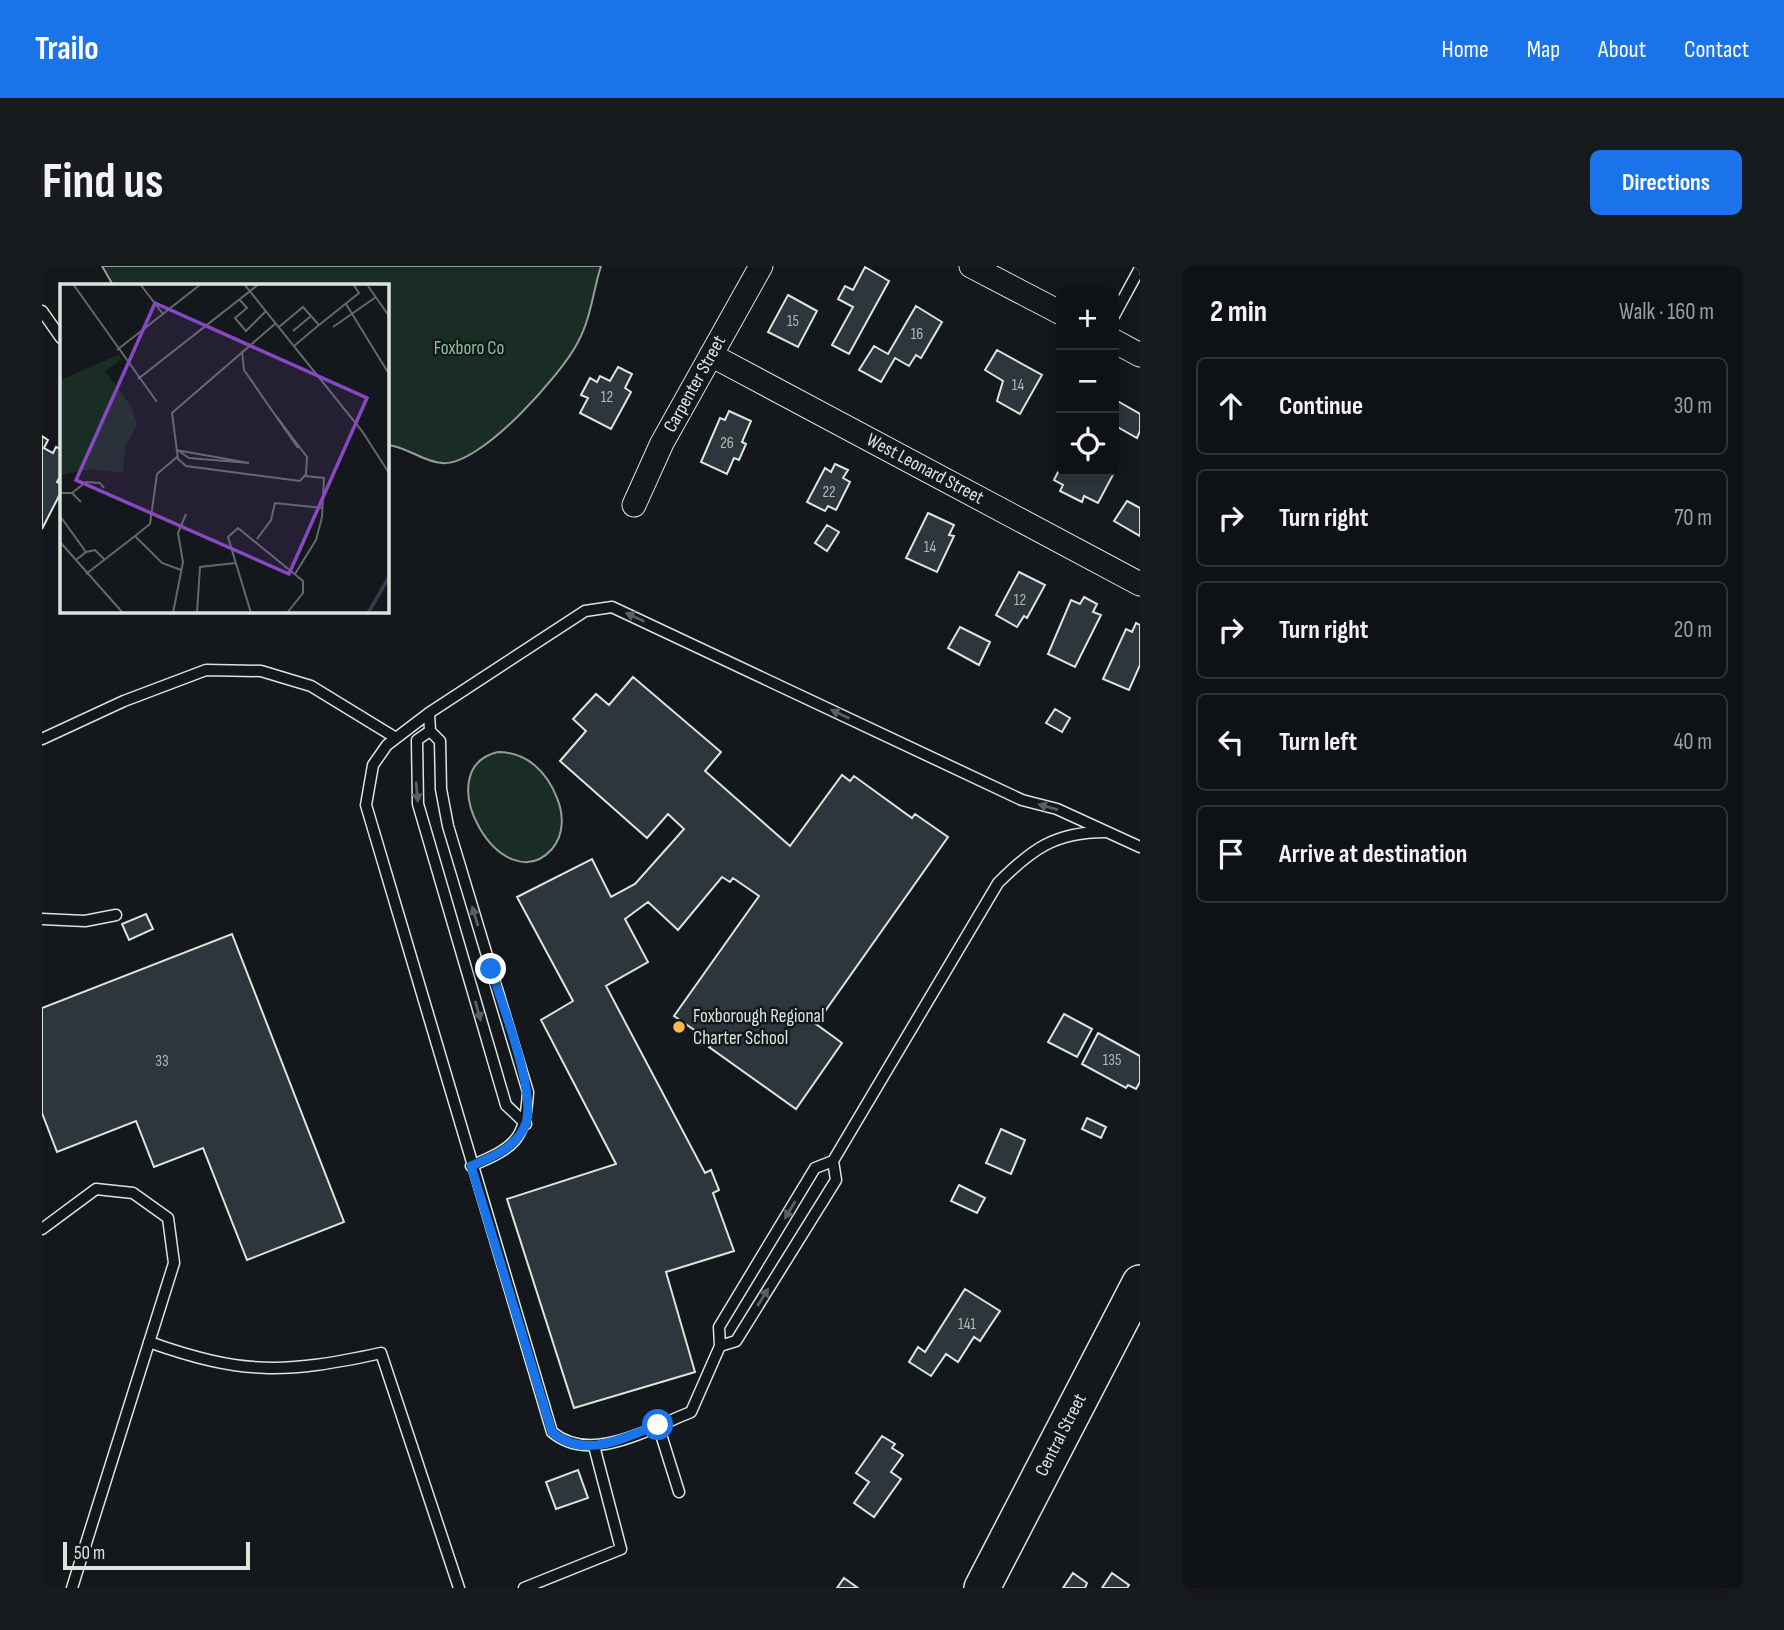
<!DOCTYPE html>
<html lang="en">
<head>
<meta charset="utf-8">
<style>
	body { margin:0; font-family:"Sofia Sans Condensed",sans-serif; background:#181b1e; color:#f1f3f6 }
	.controls { position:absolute; right:21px; top:21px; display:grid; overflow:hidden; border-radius:10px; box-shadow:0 4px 18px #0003 }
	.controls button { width:63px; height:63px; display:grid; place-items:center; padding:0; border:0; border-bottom:2px solid #2f3234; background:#0f1215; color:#f1f3f6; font:35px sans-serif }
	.scale { position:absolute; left:21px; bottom:18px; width:187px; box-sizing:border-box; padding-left:7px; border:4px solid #d8e6dc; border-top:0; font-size:19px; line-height:24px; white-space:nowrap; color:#d8e6dc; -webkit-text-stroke:5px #14181c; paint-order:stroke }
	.stop { position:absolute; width:21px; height:21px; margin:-16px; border:5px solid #1a73e8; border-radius:50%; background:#fff }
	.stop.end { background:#1a73e8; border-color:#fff; box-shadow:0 2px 7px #0008 }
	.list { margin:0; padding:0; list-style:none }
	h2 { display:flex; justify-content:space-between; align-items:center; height:91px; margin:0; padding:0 28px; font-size:30px }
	h2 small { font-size:23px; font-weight:400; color:#9b9ea0 }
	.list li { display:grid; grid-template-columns:46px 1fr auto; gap:21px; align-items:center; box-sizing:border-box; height:98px; margin:0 14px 14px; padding:0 14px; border:2px solid #2f3234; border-radius:10px }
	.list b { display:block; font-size:26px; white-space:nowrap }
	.list em { font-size:23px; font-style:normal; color:#9b9ea0 }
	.icon { flex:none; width:38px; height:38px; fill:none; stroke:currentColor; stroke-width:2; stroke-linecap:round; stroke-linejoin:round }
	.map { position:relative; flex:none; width:1098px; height:1322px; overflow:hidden; border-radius:10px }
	header { display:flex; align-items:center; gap:42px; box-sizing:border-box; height:98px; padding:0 35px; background:#1a73e8; color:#fff }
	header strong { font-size:33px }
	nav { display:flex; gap:38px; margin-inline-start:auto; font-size:24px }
	.intro { display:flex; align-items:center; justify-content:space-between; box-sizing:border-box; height:168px; padding:0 42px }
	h1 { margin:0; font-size:49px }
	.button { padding:18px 32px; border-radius:10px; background:#1a73e8; color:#fff; font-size:24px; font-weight:700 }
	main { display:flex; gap:42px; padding:0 42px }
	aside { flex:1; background:#0f1215; border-radius:10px; box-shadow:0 4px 18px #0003 }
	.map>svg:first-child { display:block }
</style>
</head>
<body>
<header>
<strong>Trailo</strong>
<nav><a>Home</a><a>Map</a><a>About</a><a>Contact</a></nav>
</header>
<div class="intro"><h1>Find us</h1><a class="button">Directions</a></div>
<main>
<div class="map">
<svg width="1098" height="1322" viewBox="0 0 1098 1322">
	<rect width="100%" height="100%" fill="#14181c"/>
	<!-- green -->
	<path fill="#1a2d24" stroke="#939e99" stroke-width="2" d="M60 0H559C551 25 549 52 536 76 520 108 438 201 400 197 381 196 364 180 345 179V19H71Z
		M456 486C485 486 505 506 515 532 522 549 522 569 510 583 461 638 383 503 456 486Z"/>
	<!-- building -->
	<path fill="#2c363c" stroke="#d8e6dc" stroke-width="2" d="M823 1 847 15 807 88 790 79 811 41 796 33 803 20 811 24Z
		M746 29 775 45 756 81 726 66Z
		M874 40 900 56 879 92 874 89 867 100 853 92 839 116 817 104 832 80 846 88Z
		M955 84 1000 109 978 148 955 135 961 115 943 104Z
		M576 101 590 108 583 122 589 126 569 163 538 147 546 132 539 129 548 112 555 116 558 110 568 115Z
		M1072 133 1098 148V165L1095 172 1072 159Z
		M687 145 709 155 700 176 704 178 697 194 692 192 685 208 659 196 678 152 683 154Z
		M0 170 6 174 2 182 11 187 14 181 19 183V209L15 216 19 218V226L0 263Z
		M793 198 806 204 801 212 808 216 794 244 786 240 783 245 765 236 783 202 789 206Z
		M1072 199 1075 201 1056 237 1042 230 1040 236 1018 225 1021 219 1012 214 1019 200V205H1072Z
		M1085 235 1098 242V270L1072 255Z
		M886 247 912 259 907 269 912 270 895 306 864 292Z
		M785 259 797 266 785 285 773 277Z
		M977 306 1003 319 985 352 982 350 975 361 954 349Z
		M1042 331 1055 338 1051 346 1059 349 1033 401 1006 388 1029 334 1038 338Z
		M1094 357 1098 359V399L1087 424 1061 413 1084 363 1090 366Z
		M918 361 948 376 937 399 906 382Z
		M591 411 679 486 663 505 748 580 800 509 808 515 812 510 870 552 873 548 906 571 774 758 800 777 754 843 667 781 671 777 632 750 717 630 691 612 688 616 680 611 636 664 606 636 583 653 606 696 564 720 663 907 669 904 677 924 671 927 692 985 624 1006 653 1106 532 1142 465 933 574 898 499 754 531 735 475 631 550 593 569 631 593 618 642 563 626 548 605 572 518 495 544 465 531 453 554 428 567 439Z
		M1013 443 1028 452 1020 466 1004 457Z
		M104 648 111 663 87 674 80 658Z
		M190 668 302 956 205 994 161 882 112 901 94 855 15 886 0 847V742Z
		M1022 748 1050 763 1035 791 1006 776Z
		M1056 767 1098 790V816L1094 823 1086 819 1084 822 1040 798Z
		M1045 852 1064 861 1059 872 1040 863Z
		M959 863 983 874 969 908 944 897Z
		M917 919 943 932 935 947 909 935Z
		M923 1023 958 1045 938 1075 932 1071 916 1096 904 1088 889 1110 867 1096 876 1081 883 1086Z
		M840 1170 853 1178 850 1182 861 1189 849 1206 859 1213 832 1251 812 1237 827 1216 814 1207Z
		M536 1204 546 1232 514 1243 504 1216Z
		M1031 1307 1045 1317 1043 1322H1021Z
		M1070 1307 1087 1319 1085 1322H1060Z
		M802 1312 816 1322H795Z"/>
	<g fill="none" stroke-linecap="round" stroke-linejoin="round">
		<defs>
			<path id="lane" d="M0 45 19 72
				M1072 50 1098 2
				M387 447 388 465 398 475 399 523 406 560 486 826C483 875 473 881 429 900
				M388 465 375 474 376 538 464 839 484 858
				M0 473 82 435 164 404 219 405 269 420 354 472
				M0 653 43 655 74 649
				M791 895 773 902 677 1061 678 1080 649 1146C608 1162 549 1199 510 1166L324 539 331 499 345 479 387 447 543 345 570 341 980 534 1015 543 1098 581
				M0 963 54 923 91 927 126 952 132 997 30 1322
				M107 1076C200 1109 243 1108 339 1087L417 1322
				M678 1080 694 1075 794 914 791 895 956 617C990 583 1013 566 1063 566
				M616 1159 637 1226
				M482 1322 579 1283 552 1180"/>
			<path id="street" d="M929 0 1019 47
				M1072 75 1098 89
				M669 89 1098 318
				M592 239 620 177 719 0"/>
			<path id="primary" d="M940 1322 1098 1017"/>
		</defs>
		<!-- lane casing -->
		<use href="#lane" stroke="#d8e6dc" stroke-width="13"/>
		<!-- street casing -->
		<use href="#street" stroke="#d8e6dc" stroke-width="25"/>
		<!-- primary casing -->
		<use href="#primary" stroke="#d8e6dc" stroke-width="38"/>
		<!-- lane -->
		<use href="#lane" stroke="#14181c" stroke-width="10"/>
		<!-- street -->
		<use href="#street" stroke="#14181c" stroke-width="23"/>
		<!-- primary -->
		<use href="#primary" stroke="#14181c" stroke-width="35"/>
	</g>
	<!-- one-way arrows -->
	<defs><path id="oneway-solid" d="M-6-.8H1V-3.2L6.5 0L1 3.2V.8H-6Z" transform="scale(1.75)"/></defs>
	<g fill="#59605f">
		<use href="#oneway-solid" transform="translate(593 351) rotate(-155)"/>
		<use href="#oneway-solid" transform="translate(798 448) rotate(-155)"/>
		<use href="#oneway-solid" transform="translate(375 526) rotate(85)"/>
		<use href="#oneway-solid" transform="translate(1006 541) rotate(-164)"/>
		<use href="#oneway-solid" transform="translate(433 650) rotate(-107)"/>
		<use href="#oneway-solid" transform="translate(436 745) rotate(74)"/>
		<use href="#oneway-solid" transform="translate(748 944) rotate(121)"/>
		<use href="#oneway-solid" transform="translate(721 1031) rotate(-58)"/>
	</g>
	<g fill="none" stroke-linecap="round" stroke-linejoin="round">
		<!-- route -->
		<path stroke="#1a73e8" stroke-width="9" d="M449 703C460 739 494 824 484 857 476 881 450 891 429 900L510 1166C543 1194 580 1172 616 1159"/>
	</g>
	<!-- markers -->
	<circle fill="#ffb74d" stroke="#14181c" stroke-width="2.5" cx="637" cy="761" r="7"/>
	<g text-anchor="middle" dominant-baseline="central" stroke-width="5" stroke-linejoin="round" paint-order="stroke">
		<!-- number labels -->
		<g font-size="16" fill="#adbab4">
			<text x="751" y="55">15</text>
			<text x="875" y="68">16</text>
			<text x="976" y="119">14</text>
			<text x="565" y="131">12</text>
			<text x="685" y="177">26</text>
			<text x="787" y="226">22</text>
			<text x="888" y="281">14</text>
			<text x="978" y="334">12</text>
			<text x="1070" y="794">135</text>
			<text x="120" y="795">33</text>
			<text x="925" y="1058">141</text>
		</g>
		<!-- park labels -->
		<g font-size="19" fill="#8ac095" stroke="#14181c">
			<text x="427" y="82">Foxboro Co</text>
		</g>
		<!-- street labels -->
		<g font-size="19" fill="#d8e6dc" stroke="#14181c">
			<text transform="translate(653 118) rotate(-61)">Carpenter Street</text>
			<text transform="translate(883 203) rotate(28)">West Leonard Street</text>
			<text transform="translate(1019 1169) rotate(-63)">Central Street</text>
		</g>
		<!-- poi labels -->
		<g font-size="19" fill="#d8e6dc" stroke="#14181c" text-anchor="start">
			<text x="651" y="750">Foxborough Regional<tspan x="651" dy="22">Charter School</tspan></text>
		</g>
	</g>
	<!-- overview -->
	<g transform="translate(18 18)">
		<rect width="329" height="329" fill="#14181c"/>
		<path d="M58 71 62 75 45 87 72 124 77 141 66 160 63 189 32 185 0 191V96Z" fill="#1a2d24"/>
		<path fill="none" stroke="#2f3f4d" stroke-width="3.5" d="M308 329 329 293"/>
		<path fill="none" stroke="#626a69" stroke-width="2" d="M13 0 97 118M80 0 103 30M184 0 302 147 329 189M308 2 329 32M180 16 187 24 175 34 186 47 206 27M286 20 329 90M216 39 112 129 118 175 126 182 240 197 246 190 247 173 217 133M259 41 299 9 293 0M219 43 243 23 259 41 234 62M273 43 316 13M233 47 251 32M57 66 141 0M182 67 184 86 238 164M78 95 199 0M116 166 189 179M119 167 129 174 189 179M0 209H12L21 218M12 209 26 198 40 199 44 204M0 232 26 268 16 276M75 252 90 240 97 190 117 173M197 255 211 236 215 219 263 224M0 258 63 329M26 268 35 266 44 275M26 290 75 252 102 279 121 286M235 290 256 256 262 233 264 194 245 192M113 329 123 278 118 249 126 230M137 329 140 283 176 279M191 329 168 253 178 244 243 297V309L227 329"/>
		<path fill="#8948c3" fill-opacity="0.15" stroke="#8948c3" stroke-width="3.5" d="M95 19 307 114 229 290 16 196Z"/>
		<rect width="329" height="329" fill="none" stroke="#d8e6dc" stroke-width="3.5"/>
	</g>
</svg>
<div class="controls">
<button>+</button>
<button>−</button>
<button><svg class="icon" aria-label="locate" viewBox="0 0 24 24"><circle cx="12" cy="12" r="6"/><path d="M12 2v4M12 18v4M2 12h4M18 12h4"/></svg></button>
</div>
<div class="scale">50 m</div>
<div class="stop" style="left:616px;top:1159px"></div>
<div class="stop end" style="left:449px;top:703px"></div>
</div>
<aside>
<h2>2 min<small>Walk · 160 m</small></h2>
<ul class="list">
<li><svg class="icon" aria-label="ahead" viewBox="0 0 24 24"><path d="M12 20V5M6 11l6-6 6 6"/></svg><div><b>Continue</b></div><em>30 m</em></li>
<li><svg class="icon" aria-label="right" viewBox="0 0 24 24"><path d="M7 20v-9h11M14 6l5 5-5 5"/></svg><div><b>Turn right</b></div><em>70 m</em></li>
<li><svg class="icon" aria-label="right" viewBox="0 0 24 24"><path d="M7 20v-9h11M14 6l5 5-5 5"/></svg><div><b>Turn right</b></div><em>20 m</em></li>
<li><svg class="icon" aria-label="left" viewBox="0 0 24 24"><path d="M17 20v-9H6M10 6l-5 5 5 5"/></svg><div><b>Turn left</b></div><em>40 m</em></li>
<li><svg class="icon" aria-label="arrive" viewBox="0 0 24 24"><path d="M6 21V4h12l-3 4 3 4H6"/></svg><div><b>Arrive at destination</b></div></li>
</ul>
</aside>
</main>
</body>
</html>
